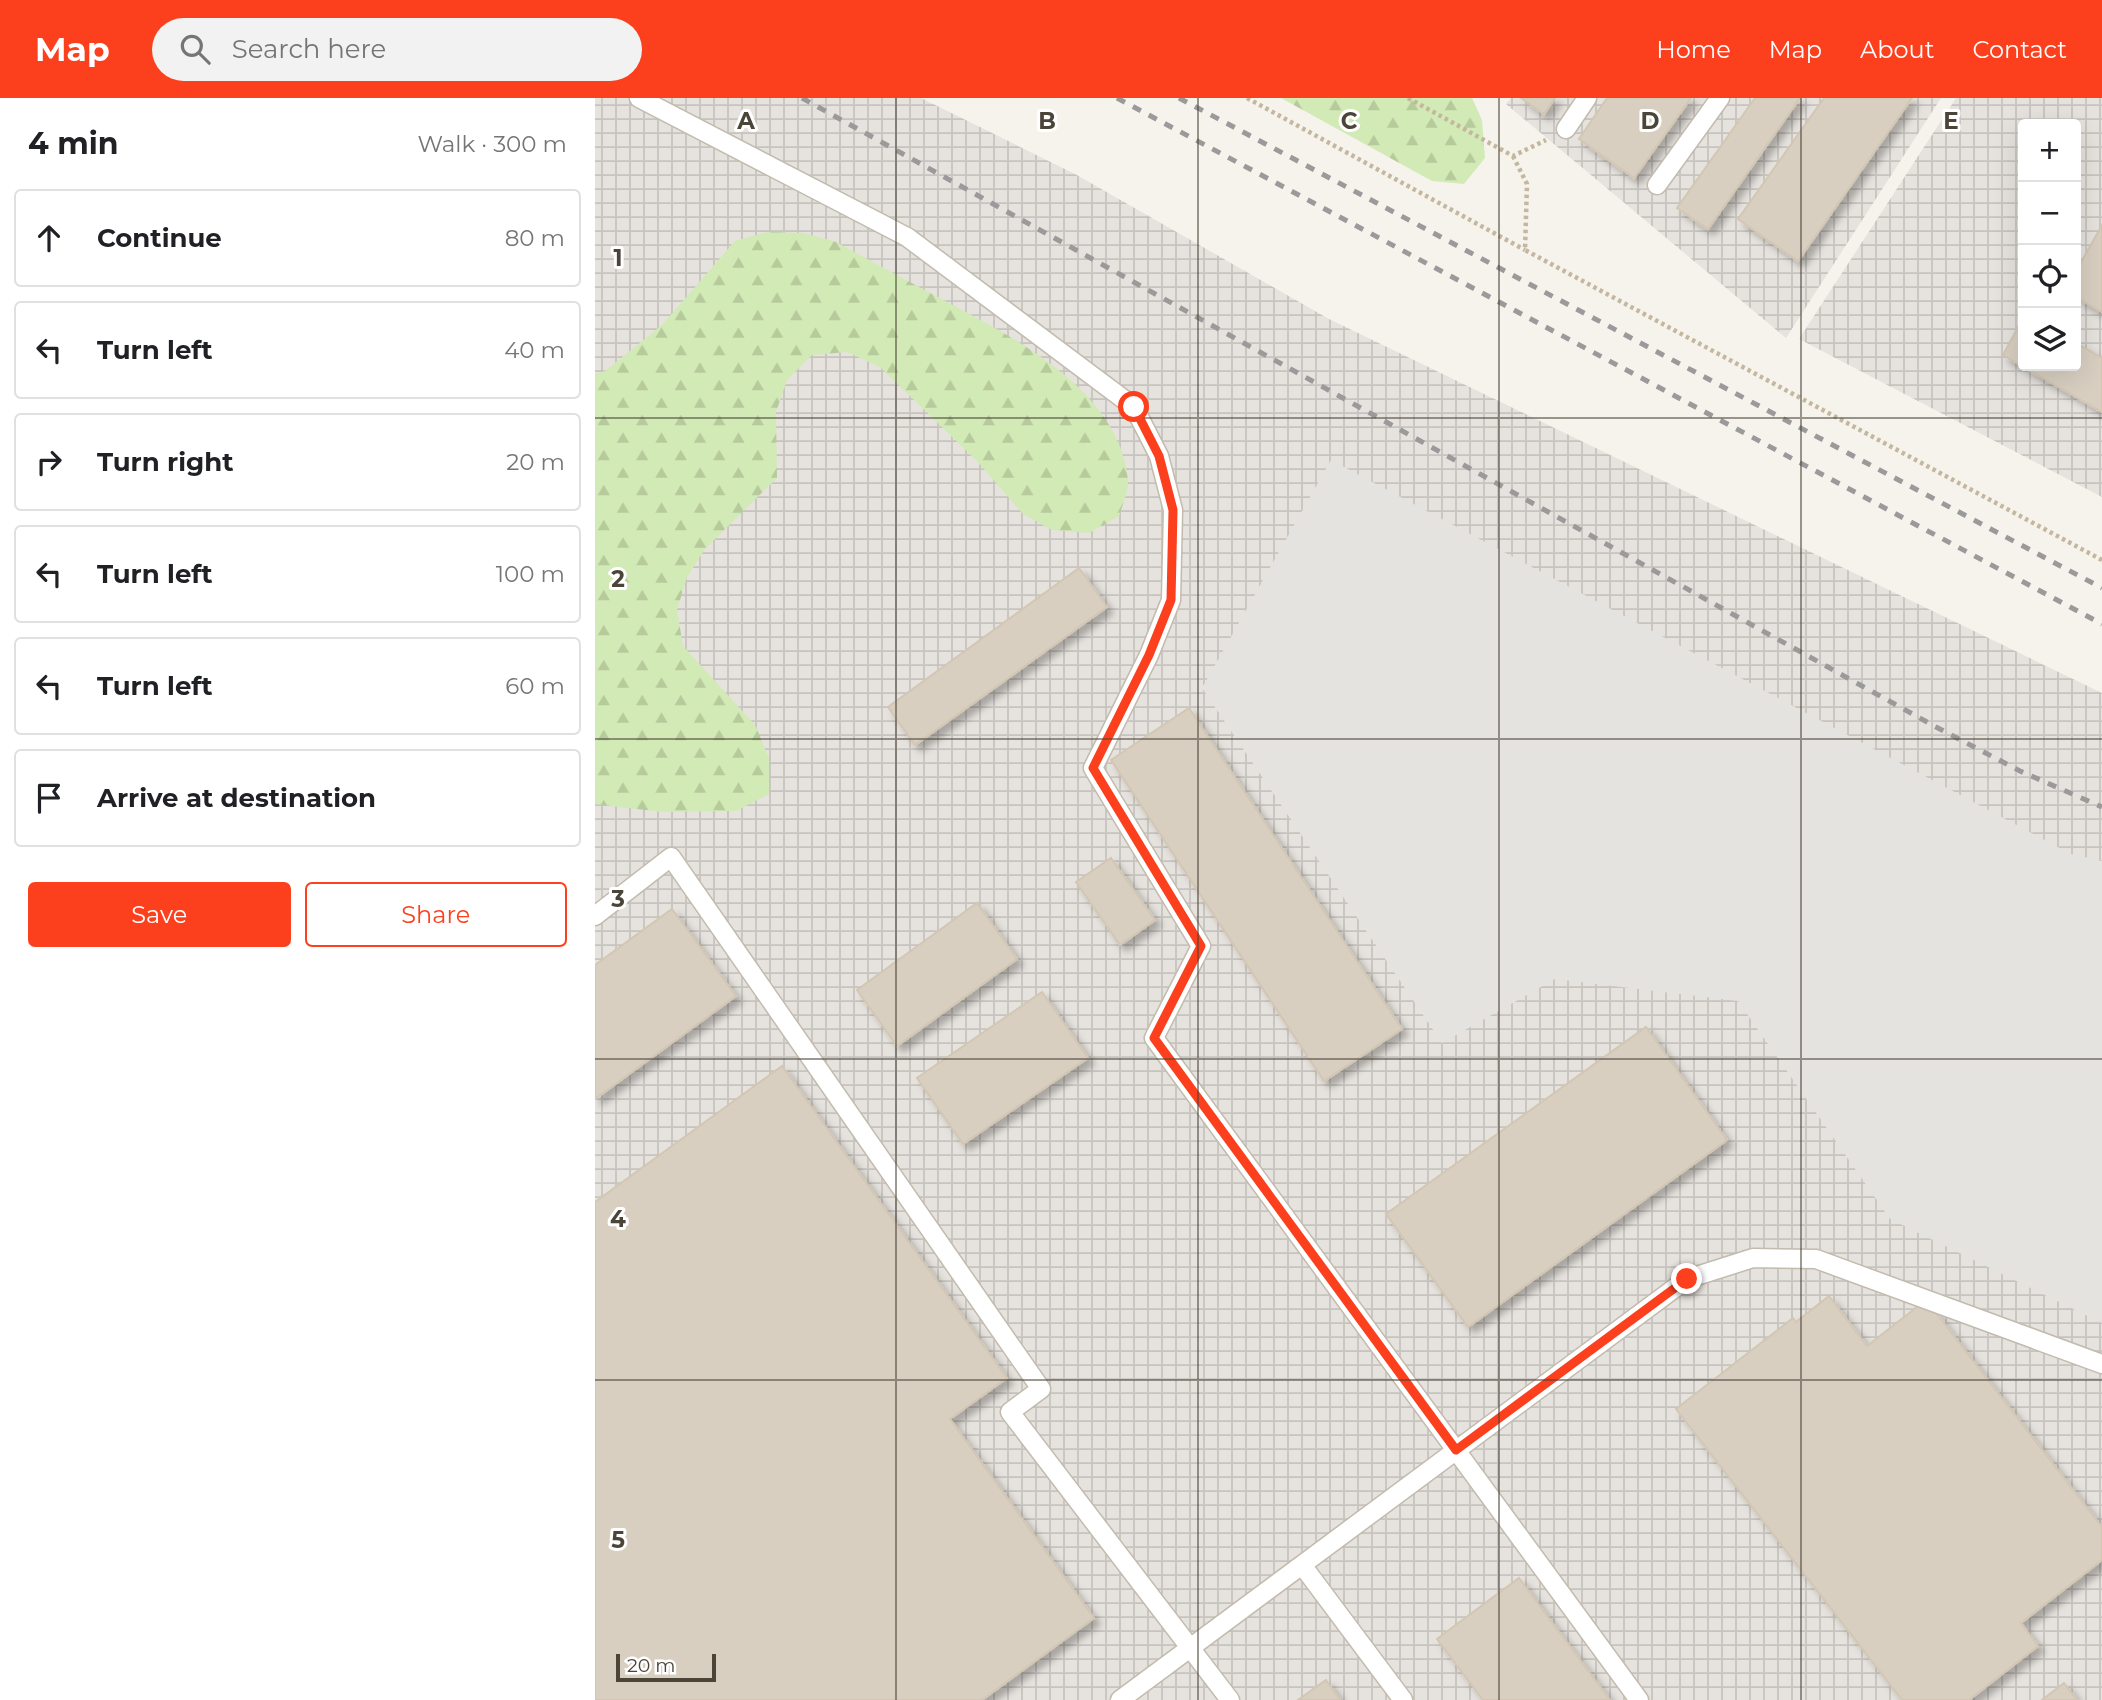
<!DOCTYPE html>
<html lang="en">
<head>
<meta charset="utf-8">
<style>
	body { margin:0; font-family:Montserrat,sans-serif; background:#f2f2f2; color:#202124 }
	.controls { position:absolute; right:21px; top:21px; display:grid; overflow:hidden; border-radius:7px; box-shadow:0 7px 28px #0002 }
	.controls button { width:63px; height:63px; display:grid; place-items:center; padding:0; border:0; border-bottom:2px solid #e0e0e0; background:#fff; color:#202124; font:35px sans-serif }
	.scale { position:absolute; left:21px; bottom:18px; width:100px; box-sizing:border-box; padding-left:7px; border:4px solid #4b4439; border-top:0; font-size:19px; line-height:24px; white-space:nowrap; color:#4b4439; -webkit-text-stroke:5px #fff; paint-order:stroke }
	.stop { position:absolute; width:21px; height:21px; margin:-16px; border:5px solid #fc3f1d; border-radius:50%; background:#fff }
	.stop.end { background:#fc3f1d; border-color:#fff; box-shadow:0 2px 7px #0008 }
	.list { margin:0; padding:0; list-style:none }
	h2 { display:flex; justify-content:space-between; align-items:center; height:91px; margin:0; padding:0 28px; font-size:30px }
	h2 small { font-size:23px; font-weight:400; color:#757577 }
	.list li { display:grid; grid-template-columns:46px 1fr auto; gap:21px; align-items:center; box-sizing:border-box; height:98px; margin:0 14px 14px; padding:0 14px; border:2px solid #e0e0e0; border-radius:7px }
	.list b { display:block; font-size:26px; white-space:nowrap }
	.list em { font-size:23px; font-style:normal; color:#757577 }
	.actions { display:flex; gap:14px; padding:21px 28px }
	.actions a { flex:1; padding:16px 0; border:2px solid #fc3f1d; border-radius:7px; text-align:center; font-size:24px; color:#fc3f1d }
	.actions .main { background:#fc3f1d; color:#fff }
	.icon { flex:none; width:38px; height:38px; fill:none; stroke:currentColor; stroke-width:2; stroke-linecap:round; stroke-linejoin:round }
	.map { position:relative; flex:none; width:1507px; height:1602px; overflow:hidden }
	header { display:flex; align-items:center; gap:42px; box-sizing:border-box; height:98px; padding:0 35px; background:#fc3f1d; color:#fff }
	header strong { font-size:33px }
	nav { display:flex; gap:38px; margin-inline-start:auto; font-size:24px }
	.search { width:490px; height:63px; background:#f2f2f2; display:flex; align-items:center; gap:18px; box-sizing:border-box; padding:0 24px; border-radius:38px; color:#757577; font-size:26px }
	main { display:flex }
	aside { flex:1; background:#fff }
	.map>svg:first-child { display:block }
</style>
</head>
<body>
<header>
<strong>Map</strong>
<div class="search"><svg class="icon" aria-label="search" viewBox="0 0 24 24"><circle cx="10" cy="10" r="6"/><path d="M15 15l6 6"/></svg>Search here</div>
<nav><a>Home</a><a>Map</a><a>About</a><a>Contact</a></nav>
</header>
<main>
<aside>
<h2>4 min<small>Walk · 300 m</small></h2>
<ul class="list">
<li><svg class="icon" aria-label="ahead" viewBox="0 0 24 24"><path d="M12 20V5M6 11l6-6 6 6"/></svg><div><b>Continue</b></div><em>80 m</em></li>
<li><svg class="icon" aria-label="left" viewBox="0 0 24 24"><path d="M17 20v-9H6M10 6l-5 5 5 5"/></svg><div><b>Turn left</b></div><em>40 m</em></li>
<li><svg class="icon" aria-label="right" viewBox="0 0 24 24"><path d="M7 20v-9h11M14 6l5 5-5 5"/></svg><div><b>Turn right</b></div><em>20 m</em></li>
<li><svg class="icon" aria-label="left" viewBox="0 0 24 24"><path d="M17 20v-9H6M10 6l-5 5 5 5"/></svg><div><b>Turn left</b></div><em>100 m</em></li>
<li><svg class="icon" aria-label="left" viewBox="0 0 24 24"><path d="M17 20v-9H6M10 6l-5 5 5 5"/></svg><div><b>Turn left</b></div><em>60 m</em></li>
<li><svg class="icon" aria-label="arrive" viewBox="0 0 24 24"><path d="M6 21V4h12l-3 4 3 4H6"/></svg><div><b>Arrive at destination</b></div></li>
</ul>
<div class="actions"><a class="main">Save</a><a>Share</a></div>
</aside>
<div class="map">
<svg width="1507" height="1602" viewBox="0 0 1507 1602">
	<defs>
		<pattern id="industrial-grid" width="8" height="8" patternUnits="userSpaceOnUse" patternTransform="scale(1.75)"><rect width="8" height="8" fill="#e6e2dd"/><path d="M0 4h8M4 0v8" fill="none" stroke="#c7c3be"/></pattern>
		<pattern id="forest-firs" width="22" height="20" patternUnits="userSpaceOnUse" patternTransform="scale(1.75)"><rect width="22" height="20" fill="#d2eab5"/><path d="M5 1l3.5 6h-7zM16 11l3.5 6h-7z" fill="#b6ca9c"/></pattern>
		<filter id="shadow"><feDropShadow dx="6" dy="6" stdDeviation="3.5" flood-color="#0004"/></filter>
	</defs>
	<rect width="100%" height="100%" fill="#f6f3ec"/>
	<!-- industrial -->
	<path fill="url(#industrial-grid)" fill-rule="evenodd" d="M0 0H326L480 76 734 221 1507 595V1602H0Z
		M916 0H1346L1191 240 911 6Z
		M1361 0H1507V399L1204 241ZM1428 26H1481V268H1428Z"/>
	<!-- forest -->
	<path fill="url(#forest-firs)" d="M686 0H877L887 22 890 60 869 86 837 83Z
		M173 134 209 135 241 144C278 164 316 185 354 205 423 242 525 294 533 382 534 393 527 408 524 418L494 435 457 432 428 416 381 362 285 269 252 254 217 257 192 282 181 314 182 380 110 451 92 479 82 512 88 548 160 627 174 660V696L141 713 67 714 0 706V276L10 273 67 227 140 143Z"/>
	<!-- parking -->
	<path fill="#e5e3e0" d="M736 362 1476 756 1507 763V1225L1295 1121 1143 903 960 881 847 945 607 590Z"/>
	<!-- building -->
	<path fill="#d8cfc1" stroke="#d3c7b4" stroke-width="2" filter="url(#shadow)" d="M926 0H960L949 16Z
		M1012 0H1096L1039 80 984 41Z
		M1160 0H1205L1113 131 1082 110Z
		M1229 0H1317L1203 163 1143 121Z
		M1507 127V214L1481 199V164L1485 166Z
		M1428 220V268H1481V245L1507 260V314L1408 257Z
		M484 470 512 509 320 647 293 609Z
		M594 610 807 931 729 983 516 662Z
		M516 760 560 822 525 847 481 784Z
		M382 805 422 861 302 948 262 892Z
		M77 811 141 898 0 1001V867Z
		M447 894 493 960 368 1046 322 980Z
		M1051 929 1132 1042 873 1229 791 1116Z
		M187 968 412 1280 355 1321 499 1520 387 1602H0V1104Z
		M1234 1198 1272 1248 1331 1202 1507 1429V1462L1426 1525 1443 1548 1374 1602H1307L1081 1311 1198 1220 1201 1224Z
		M924 1480 1015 1602H888L842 1541Z
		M731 1582 745 1602H703Z
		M1469 1585 1482 1602H1447Z"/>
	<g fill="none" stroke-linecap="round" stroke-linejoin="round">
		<defs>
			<path id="service" d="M44 0 312 139 539 309 564 358 578 412 576 502 554 557 498 670 606 848 559 940 1044 1602
				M971 31 992 0
				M1062 87 1125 0
				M0 818 76 759 446 1291 415 1314 635 1602
				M707 1467 808 1602
				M525 1602 1092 1181 1158 1160 1221 1161 1507 1266"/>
		</defs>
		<!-- service casing -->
		<use href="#service" stroke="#c2bbae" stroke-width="21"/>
		<!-- path -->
		<path stroke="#c4b79f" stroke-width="4.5" stroke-dasharray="3.5 3.5" stroke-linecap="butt" d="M652 0 930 152
			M813 0 918 58 951 42
			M918 58 932 86 930 152 1507 462"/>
		<!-- service -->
		<use href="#service" stroke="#fff" stroke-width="18"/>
		<!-- rail -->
		<path stroke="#9a9a9a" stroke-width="5" stroke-dasharray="9 9" stroke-linecap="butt" d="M207 0 1341 629 1425 673 1507 709
			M522 0 1507 526
			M584 0 1507 490"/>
	</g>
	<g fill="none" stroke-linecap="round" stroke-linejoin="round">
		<!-- route -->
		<path stroke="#fc3f1d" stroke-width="9" d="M539 309 564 358 578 412 576 502 554 557 498 670 606 848 559 940 861 1352 1092 1181"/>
	</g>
	<!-- grid -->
	<path fill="none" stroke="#4b4439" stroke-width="2" stroke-opacity="0.55" d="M301 0V1602M603 0V1602M904 0V1602M1206 0V1602M0 320H1507M0 641H1507M0 961H1507M0 1282H1507"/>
	<g font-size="23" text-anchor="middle" font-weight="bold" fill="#4b4439" stroke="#fff" stroke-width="6" stroke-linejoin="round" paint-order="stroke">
		<text x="151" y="31">A</text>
		<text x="452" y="31">B</text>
		<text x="754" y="31">C</text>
		<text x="1055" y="31">D</text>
		<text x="1356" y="31">E</text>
		<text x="23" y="168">1</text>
		<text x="23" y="489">2</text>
		<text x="23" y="809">3</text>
		<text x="23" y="1129">4</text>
		<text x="23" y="1450">5</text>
	</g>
</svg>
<div class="controls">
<button>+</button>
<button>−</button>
<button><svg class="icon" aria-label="locate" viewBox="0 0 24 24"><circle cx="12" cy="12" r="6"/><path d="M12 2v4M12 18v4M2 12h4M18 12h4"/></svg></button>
<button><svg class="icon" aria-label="layers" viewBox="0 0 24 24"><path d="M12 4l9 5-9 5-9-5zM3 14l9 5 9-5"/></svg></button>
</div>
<div class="scale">20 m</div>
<div class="stop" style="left:539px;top:309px"></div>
<div class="stop end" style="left:1092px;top:1181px"></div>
</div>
</main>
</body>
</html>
